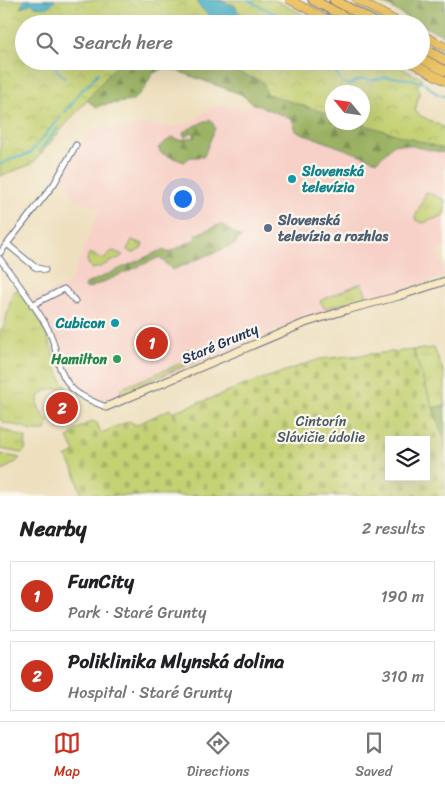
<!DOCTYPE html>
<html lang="en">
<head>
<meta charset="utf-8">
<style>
	body { margin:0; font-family:Sriracha,sans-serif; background:#f6f6f6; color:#202124 }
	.controls { position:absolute; right:15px; bottom:15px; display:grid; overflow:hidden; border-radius:0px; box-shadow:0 5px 20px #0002 }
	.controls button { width:45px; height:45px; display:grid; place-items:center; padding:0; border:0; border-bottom:1px solid #e0e0e0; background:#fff; color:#202124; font:25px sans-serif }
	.compass { position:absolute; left:325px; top:85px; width:45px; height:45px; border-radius:50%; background:#fff; box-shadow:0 5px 20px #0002; rotate:299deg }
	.you { position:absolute; left:182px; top:198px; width:18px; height:18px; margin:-12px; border:4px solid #fff; border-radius:50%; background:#1a73e8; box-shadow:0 0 0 8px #1a73e833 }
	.badge { display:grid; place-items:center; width:32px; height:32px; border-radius:50%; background:#c8321e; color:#fff; font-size:16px; font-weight:700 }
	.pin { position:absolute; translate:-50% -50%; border:2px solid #fff; box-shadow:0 1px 5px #0006 }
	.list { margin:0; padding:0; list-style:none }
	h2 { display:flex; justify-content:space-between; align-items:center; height:65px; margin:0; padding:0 20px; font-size:21px }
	h2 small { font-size:16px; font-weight:400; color:#757577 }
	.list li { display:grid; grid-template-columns:32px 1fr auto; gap:15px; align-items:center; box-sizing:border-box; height:70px; margin:0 10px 10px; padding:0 10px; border:1px solid #e0e0e0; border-radius:0px }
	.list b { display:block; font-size:19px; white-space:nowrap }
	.list p { margin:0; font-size:16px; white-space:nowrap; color:#757577 }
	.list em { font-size:16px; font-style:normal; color:#757577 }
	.icon { flex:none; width:28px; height:28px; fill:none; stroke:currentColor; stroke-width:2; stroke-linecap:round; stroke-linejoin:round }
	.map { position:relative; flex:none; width:445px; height:496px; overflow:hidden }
	.search { position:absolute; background:#fff; box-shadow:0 5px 20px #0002; left:15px; right:15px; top:15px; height:55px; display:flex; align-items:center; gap:12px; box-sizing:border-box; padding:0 18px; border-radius:28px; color:#757577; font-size:19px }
	.sheet { height:225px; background:#fff }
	nav { display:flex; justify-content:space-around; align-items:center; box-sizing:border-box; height:70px; border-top:1px solid #e0e0e0; background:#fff; font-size:14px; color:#757577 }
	nav a { display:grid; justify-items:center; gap:2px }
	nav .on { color:#c8321e }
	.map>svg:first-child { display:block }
</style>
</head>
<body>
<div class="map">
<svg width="445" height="496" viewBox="0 0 445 496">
	<defs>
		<pattern id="grass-tufts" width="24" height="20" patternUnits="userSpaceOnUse" patternTransform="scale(1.25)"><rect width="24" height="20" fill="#c5d173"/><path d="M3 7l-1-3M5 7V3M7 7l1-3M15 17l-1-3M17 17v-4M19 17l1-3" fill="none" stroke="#a9b466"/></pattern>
		<pattern id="forest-firs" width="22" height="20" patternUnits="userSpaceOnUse" patternTransform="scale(1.25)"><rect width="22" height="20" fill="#9cb365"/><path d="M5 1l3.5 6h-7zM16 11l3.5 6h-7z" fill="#7e9256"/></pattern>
		<pattern id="cemetery-stones" width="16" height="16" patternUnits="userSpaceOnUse" patternTransform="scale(1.25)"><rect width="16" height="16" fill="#c5d173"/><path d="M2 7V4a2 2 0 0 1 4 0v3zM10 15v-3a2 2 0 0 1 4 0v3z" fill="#a9b466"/></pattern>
		<pattern id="park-crowns" width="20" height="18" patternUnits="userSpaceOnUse" patternTransform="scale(1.25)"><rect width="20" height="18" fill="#c5d173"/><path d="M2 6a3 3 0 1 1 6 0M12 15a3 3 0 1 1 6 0" fill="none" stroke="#a9b466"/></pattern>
	</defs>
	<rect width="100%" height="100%" fill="#fbf7ec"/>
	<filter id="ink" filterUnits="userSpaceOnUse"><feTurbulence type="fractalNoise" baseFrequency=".02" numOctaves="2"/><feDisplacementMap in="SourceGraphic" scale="10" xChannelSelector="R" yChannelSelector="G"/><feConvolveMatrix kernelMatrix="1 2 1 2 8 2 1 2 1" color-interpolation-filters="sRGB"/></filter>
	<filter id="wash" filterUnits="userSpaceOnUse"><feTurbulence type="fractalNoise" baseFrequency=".0096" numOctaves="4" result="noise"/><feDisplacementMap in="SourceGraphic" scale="20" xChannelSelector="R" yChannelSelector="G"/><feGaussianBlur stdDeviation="1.12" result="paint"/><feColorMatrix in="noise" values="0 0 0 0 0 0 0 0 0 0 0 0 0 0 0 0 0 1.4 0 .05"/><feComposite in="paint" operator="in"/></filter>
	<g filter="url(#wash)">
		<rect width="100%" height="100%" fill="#eee0bf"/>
		<!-- built -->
		<path fill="#f7d1c8" d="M267 94 332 115V122L445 149V247L437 251 445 276 370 300 302 319 117 398 99 399 82 393 70 384 63 373 51 329 32 299 64 286 69 283 72 278 99 209 75 199 64 173 82 142 89 132 96 129 104 127 129 129 136 125 144 124 172 127 182 125 192 121 210 109 219 105 232 106 242 110Z"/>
		<!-- grass -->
		<path fill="url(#grass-tufts)" stroke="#708068" d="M426 192 445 200V215L423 223 416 220 415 218Z
			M132 240 143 244 141 249 133 253 127 250Z
			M113 251 123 255 121 257 97 268H94L91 269 87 260 89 253 105 259 107 255Z
			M361 283 366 293 365 297 325 309 320 301Z
			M13 291H19C29 305 42 320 48 337 55 355 55 373 67 388 62 388 52 388 47 390 32 397 39 413 48 421L46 431H33L26 429 25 427C17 425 7 425 0 420V330L4 327Z
			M434 348 445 376V405L433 408 413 350Z
			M187 349C194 349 198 353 198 360L122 393 120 389 191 359Z
			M0 428 26 438 25 450 22 453 0 449Z"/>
		<!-- forest -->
		<path fill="url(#forest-firs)" stroke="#5c7162" d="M372 0H445V36L421 25V24L414 22 389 6Z
			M113 61H214L332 95V122H362L445 142V153L408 145 394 144 377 161 296 131 292 119 252 103 241 94 166 67 152 74 144 89 132 101 101 105 97 108 83 97Z
			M211 120 215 128 204 156 197 157H190L184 162 161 153 158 148C162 143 167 142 172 137L179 140 195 137 194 134 192 132 187 136H184L183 132 205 121Z
			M221 224 241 238 236 240 237 243 172 270 160 257 87 289 85 287 86 284 164 249 167 253 196 239 195 235Z
			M445 405V443L433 408Z"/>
		<!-- cemetery -->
		<path fill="url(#cemetery-stones)" stroke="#708068" fill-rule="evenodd" d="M413 350 445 443V496H82L73 468 66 457 75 452 68 438 71 436V434L74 431 92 421 97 423 101 433 129 421 136 425 170 409 172 412 224 394 225 392 320 359ZM389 440H426V477H389Z"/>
		<!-- park -->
		<path fill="url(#park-crowns)" stroke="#708068" d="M0 0H275L322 24H24V61H120L32 164 0 176Z
			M207 61H391L412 74 422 78 417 88 420 91 415 111 421 116 445 128V149L359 123 362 122V92H332V115L267 94 262 81Z
			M0 454 20 458 16 462 0 472Z"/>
		<!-- water -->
		<path fill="#4ab2c9" stroke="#327094" d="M26 0H55C49 9 40 10 31 3L20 8 23 3Z
			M198 0H214L224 2 235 6 238 12 253 21 255 23 226 24 227 21V18L220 15 213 17 212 18 213 21 218 24H213L210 19 209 15 198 5Z"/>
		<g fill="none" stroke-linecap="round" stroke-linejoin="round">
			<!-- stream -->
			<path stroke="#4ab2c9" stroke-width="2" d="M248 0 277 15 288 24
				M55 61 56 68 64 78
				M326 61 329 67 336 72C340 79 339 82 348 85L356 81 363 79 373 80 386 77 411 79 424 83 437 94 445 96
				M65 112 74 101 77 95 81 90 85 88 98 73
				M39 151 58 128
				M0 165 9 160 16 157H21L30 153 61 116"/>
		</g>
	</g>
	<g filter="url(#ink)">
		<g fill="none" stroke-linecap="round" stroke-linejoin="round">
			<defs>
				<path id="street" d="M7 244 35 267 45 270
					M0 253 54 184 76 145
					M0 259C15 280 33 302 46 325 52 335 55 347 57 358 65 390 78 396 106 407
					M32 305 64 289 70 295 75 301"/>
				<path id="secondary" d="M106 407 305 323 346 310 399 296 445 281"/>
				<path id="primary" d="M290 0 335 24
					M357 0 402 24
					M421 34 445 47
					M408 61 445 81"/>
				<path id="highway" d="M313 0 358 24
					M334 0 378 24
					M421 47 445 60
					M421 58 445 71"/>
			</defs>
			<!-- street casing -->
			<use href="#street" stroke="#656d80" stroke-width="7"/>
			<!-- secondary casing -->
			<use href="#secondary" stroke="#656d80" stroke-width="9"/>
			<!-- primary casing -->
			<use href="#primary" stroke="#656d80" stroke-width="9"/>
			<!-- highway casing -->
			<use href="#highway" stroke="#656d80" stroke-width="11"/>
			<!-- street -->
			<use href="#street" stroke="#fff" stroke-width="5"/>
			<!-- secondary -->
			<use href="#secondary" stroke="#f8e8c3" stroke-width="7"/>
			<!-- primary -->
			<use href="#primary" stroke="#edc569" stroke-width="8"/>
			<!-- highway -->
			<use href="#highway" stroke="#edc569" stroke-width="9"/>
		</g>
	</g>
	<!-- markers -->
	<g fill="#0f9aa8" stroke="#fbf7ec" stroke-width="2">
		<circle cx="292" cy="179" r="5"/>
		<circle cx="115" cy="323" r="5"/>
	</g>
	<circle fill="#5c6f8a" stroke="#fbf7ec" stroke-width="2" cx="268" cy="228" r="5"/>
	<circle fill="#2e9e5b" stroke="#fbf7ec" stroke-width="2" cx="117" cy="359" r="5"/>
	<g text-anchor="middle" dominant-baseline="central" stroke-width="4.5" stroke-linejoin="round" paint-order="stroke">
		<!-- culture labels -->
		<g font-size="14" font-weight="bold" fill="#0d838f" stroke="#fbf7ec" text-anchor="start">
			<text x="302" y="171">Slovenská<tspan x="302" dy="16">televízia</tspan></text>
			<text x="105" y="323" text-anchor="end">Cubicon</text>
		</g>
		<!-- service labels -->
		<g font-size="14" font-weight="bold" fill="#4e5e75" stroke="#fbf7ec" text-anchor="start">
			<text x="278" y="220">Slovenská<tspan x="278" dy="16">televízia a rozhlas</tspan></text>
		</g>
		<!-- street labels -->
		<g font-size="14" fill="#1b2f5e" stroke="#fbf7ec">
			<text transform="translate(220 344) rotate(-23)">Staré Grunty</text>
		</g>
		<!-- leisure labels -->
		<g font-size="14" font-weight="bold" fill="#27864d" stroke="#fbf7ec" text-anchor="end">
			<text x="107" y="359">Hamilton</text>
		</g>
		<!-- park labels -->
		<g font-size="14" fill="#465863" stroke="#fbf7ec">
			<text x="321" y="421">Cintorín<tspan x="321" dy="16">Slávičie údolie</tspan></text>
		</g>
	</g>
</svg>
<div class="controls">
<button><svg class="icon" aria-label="layers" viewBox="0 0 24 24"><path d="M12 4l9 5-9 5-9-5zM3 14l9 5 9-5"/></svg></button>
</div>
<svg class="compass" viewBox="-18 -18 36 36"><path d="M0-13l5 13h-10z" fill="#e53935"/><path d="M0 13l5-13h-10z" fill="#757577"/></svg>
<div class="you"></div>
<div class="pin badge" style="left:152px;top:343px">1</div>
<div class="pin badge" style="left:62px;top:408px">2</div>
<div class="search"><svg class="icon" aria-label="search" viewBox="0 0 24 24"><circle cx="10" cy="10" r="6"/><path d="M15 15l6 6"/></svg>Search here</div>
</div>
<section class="sheet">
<h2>Nearby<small>2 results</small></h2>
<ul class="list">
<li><span class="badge">1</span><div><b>FunCity</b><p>Park · Staré Grunty</p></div><em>190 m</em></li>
<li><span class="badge">2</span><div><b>Poliklinika Mlynská dolina</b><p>Hospital · Staré Grunty</p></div><em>310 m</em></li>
</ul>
</section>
<nav>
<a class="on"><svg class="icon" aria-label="map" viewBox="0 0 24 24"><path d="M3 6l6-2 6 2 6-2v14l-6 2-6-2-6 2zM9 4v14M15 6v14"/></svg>Map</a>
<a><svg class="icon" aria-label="directions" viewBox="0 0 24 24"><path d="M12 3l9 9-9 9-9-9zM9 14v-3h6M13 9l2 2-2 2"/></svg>Directions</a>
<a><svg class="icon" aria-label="saved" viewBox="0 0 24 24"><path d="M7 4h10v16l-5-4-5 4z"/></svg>Saved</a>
</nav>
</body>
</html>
